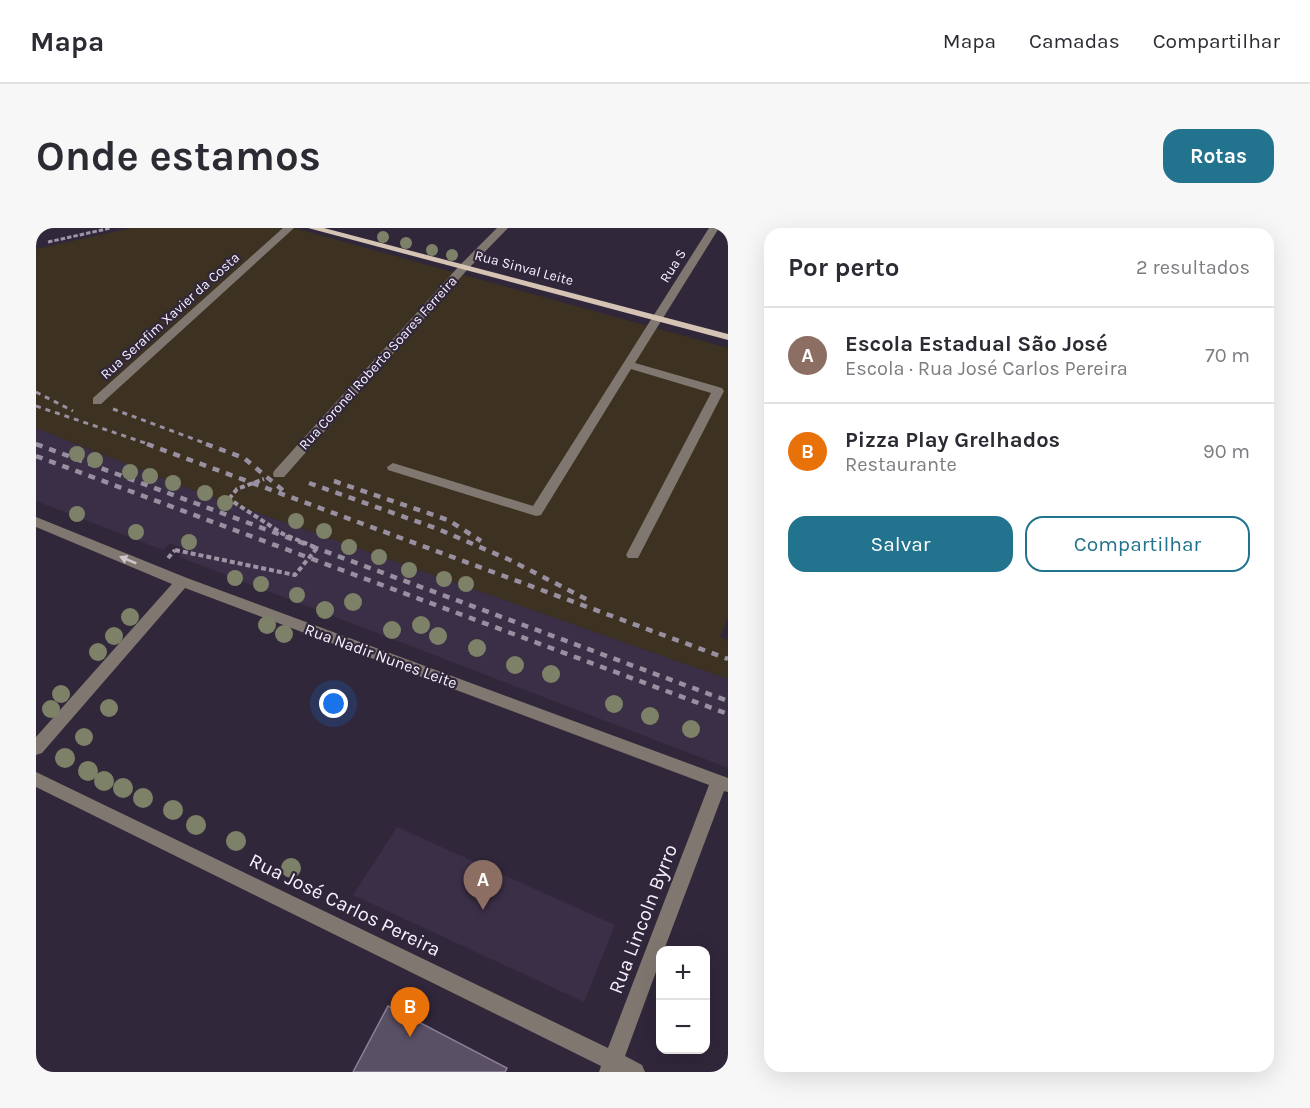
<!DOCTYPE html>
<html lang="pt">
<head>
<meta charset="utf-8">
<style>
	body { margin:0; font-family:Karla,sans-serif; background:#f7f7f7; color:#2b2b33 }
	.controls { position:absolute; right:18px; bottom:18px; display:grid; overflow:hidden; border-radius:12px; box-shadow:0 6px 24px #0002 }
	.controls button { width:54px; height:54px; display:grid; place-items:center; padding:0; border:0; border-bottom:2px solid #e1e1e2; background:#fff; color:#2b2b33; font:30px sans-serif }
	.you { position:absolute; left:298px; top:476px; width:21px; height:21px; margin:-15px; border:4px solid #fff; border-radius:50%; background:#1a73e8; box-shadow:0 0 0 9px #1a73e833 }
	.badge { display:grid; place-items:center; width:39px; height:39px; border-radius:50%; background:#22738d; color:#fff; font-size:20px; font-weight:700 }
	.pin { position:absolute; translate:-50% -50px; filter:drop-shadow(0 2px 3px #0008) }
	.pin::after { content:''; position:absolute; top:32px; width:21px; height:18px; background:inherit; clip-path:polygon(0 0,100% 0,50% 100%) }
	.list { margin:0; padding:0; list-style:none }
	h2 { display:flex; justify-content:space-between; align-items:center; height:78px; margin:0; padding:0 24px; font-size:26px }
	h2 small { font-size:20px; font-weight:400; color:#7c7c81 }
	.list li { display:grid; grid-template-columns:39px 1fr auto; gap:18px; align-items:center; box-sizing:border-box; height:96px; padding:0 24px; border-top:2px solid #e1e1e2 }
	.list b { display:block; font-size:22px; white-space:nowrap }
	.list p { margin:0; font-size:20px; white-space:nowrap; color:#7c7c81 }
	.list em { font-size:20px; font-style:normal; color:#7c7c81 }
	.actions { display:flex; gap:12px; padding:18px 24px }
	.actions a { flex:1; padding:14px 0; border:2px solid #22738d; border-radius:18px; text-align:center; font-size:21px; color:#22738d }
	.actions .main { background:#22738d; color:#fff }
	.map { position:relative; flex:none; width:692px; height:844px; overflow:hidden; border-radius:18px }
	header { display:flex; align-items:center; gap:36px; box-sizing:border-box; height:84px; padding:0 30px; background:#fff; border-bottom:2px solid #e1e1e2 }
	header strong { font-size:28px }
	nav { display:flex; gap:33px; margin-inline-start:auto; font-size:21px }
	.intro { display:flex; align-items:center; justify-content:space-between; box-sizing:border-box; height:144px; padding:0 36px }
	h1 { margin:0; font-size:42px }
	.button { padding:15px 27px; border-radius:18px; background:#22738d; color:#fff; font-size:21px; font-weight:700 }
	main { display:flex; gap:36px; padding:0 36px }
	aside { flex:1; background:#fff; border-radius:18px; box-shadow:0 6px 24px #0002 }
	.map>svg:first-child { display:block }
</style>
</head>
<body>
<header>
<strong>Mapa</strong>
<nav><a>Mapa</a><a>Camadas</a><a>Compartilhar</a></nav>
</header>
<div class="intro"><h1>Onde estamos</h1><a class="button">Rotas</a></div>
<main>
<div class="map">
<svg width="692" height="844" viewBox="0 0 692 844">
	<rect width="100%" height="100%" fill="#30273a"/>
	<!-- built -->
	<path fill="#3b2f47" d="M0 200 154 261 692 451V540L151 332 143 328 148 321 134 315 127 322 0 273Z
		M361 599 579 697 548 774 317 667Z"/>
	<!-- industrial -->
	<path fill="#3d3122" d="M95 0H258L692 120V390L684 409 692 413V451L154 261 0 200V21Z"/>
	<!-- building -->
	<path fill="#5a5065" stroke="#8b8097" stroke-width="1.5" d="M352 778 471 840 469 844H317Z"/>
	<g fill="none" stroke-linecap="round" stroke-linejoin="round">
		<!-- path-far1 -->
		<path stroke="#9d95a5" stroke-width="3" stroke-dasharray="4.5 2" stroke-linecap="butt" d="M12 14 75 0"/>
		<!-- path -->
		<path stroke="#9d95a5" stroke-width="4" stroke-dasharray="5 3" stroke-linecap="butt" d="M193 271 201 261 228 251
			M132 330 139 322"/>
		<!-- minor -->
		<path fill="#807870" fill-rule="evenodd" d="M247 0H258L65 176H57V170Z
			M461 0H472L431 42 248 249H238L237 246 238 243 423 38Z
			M673 0H683L599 135 686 160 688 163 602 330H592L590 327 675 165 595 141 505 287 500 288 352 242 351 239 357 235 497 278Z
			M0 289 151 350 692 550V564L688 563 628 722H624V733L589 828 606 837 609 844H563L565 838 0 559V544L572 820 673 557 149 360 6 525 0 527V509L136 356 0 299Z"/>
		<!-- major -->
		<path fill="#d5c4b3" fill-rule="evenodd" d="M272 0H288L692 106V112Z"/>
		<!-- highway -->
		<path fill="#f7e3ce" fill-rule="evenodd" d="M0 0H8L2 4Z"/>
		<!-- rail-far1 -->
		<path stroke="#9890a0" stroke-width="3" stroke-dasharray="5 5" stroke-linecap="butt" d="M0 164 37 183
			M0 178 115 217
			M77 181 174 217
			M0 216 3 217"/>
		<!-- rail -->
		<path stroke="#9890a0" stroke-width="4.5" stroke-dasharray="7 7" stroke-linecap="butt" d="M0 216 692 473
			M111 216 692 431
			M170 216 208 230 250 265
			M0 228 692 486
			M298 253 412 292 445 313
			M273 255 402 301 474 332 552 372"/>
		<!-- path-bridge -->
		<path stroke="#9d95a5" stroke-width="4" stroke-dasharray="5 3" stroke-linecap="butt" d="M139 322 259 347 281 320 247 306 193 271"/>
	</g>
	<!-- trees -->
	<g fill="#7c8167">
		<circle cx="347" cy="9" r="6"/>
		<circle cx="370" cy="15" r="6"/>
		<circle cx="396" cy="22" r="6"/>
		<circle cx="416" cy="27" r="6"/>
		<circle cx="41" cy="226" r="8"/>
		<circle cx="59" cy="232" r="8"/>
		<circle cx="94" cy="244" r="8"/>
		<circle cx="114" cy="248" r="8"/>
		<circle cx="137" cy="255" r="8"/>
		<circle cx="169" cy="265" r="8"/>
		<circle cx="189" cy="275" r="8"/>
		<circle cx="41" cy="286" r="8"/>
		<circle cx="260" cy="293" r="8"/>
		<circle cx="288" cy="303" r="8"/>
		<circle cx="100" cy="304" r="8"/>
		<circle cx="153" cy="314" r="8"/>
		<circle cx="313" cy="319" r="8"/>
		<circle cx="343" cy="329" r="8"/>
		<circle cx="373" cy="342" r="8"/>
		<circle cx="199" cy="350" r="8"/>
		<circle cx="408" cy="351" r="8"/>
		<circle cx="225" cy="356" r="8"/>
		<circle cx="430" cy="356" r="8"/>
		<circle cx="261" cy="367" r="8"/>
		<circle cx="317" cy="374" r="9"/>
		<circle cx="289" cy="382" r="9"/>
		<circle cx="94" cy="389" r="9"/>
		<circle cx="231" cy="397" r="9"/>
		<circle cx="385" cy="397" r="9"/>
		<circle cx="356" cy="402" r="9"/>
		<circle cx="248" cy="406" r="9"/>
		<circle cx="78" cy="408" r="9"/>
		<circle cx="402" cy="408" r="9"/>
		<circle cx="441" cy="420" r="9"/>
		<circle cx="62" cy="424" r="9"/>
		<circle cx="479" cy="437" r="9"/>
		<circle cx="515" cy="446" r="9"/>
		<circle cx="25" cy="466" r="9"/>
		<circle cx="578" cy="476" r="9"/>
		<circle cx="73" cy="480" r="9"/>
		<circle cx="15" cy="481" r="9"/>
		<circle cx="614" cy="488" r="9"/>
		<circle cx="655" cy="501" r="9"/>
		<circle cx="48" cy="509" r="9"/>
		<circle cx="29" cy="530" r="10"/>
		<circle cx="52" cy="543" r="10"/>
		<circle cx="68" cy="553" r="10"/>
		<circle cx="87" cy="560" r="10"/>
		<circle cx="107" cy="570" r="10"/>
		<circle cx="137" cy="582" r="10"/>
		<circle cx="160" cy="597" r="10"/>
		<circle cx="200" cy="613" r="10"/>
		<circle cx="255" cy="640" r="10"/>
	</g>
	<!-- one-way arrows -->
	<defs><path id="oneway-solid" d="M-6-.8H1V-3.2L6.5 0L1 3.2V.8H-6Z" transform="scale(1.5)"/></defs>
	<use fill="#cdc7cc" href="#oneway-solid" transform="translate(92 332) rotate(-158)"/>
	<g text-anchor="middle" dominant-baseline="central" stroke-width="4.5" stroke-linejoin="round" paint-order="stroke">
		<!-- far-street labels -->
		<g font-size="14" fill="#f7f1fe" stroke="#30273a">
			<text transform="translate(637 38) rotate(-58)">Rua S</text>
			<text transform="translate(488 40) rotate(15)">Rua Sinval Leite</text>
			<text transform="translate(134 88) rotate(-42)">Rua Serafim Xavier da Costa</text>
			<text transform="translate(342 135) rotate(-48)">Rua Coronel Roberto Soares Ferreira</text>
		</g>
		<!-- street labels -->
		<g font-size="16" fill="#f7f1fe" stroke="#30273a">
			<text transform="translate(345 428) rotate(20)">Rua Nadir Nunes Leite</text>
		</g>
		<!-- near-street labels -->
		<g font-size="20" fill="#f7f1fe" stroke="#30273a">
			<text transform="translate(309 677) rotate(26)">Rua José Carlos Pereira</text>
			<text transform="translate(607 691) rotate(-69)">Rua Lincoln Byrro</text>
		</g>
	</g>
</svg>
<div class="controls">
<button>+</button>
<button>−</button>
</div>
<div class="you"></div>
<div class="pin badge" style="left:447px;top:682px;background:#8d6e63">A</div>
<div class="pin badge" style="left:374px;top:809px;background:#e8710a">B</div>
</div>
<aside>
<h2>Por perto<small>2 resultados</small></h2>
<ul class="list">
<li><span class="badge" style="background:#8d6e63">A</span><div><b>Escola Estadual São José</b><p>Escola · Rua José Carlos Pereira</p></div><em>70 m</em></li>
<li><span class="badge" style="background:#e8710a">B</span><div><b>Pizza Play Grelhados</b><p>Restaurante</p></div><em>90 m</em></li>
</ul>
<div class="actions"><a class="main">Salvar</a><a>Compartilhar</a></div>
</aside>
</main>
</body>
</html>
